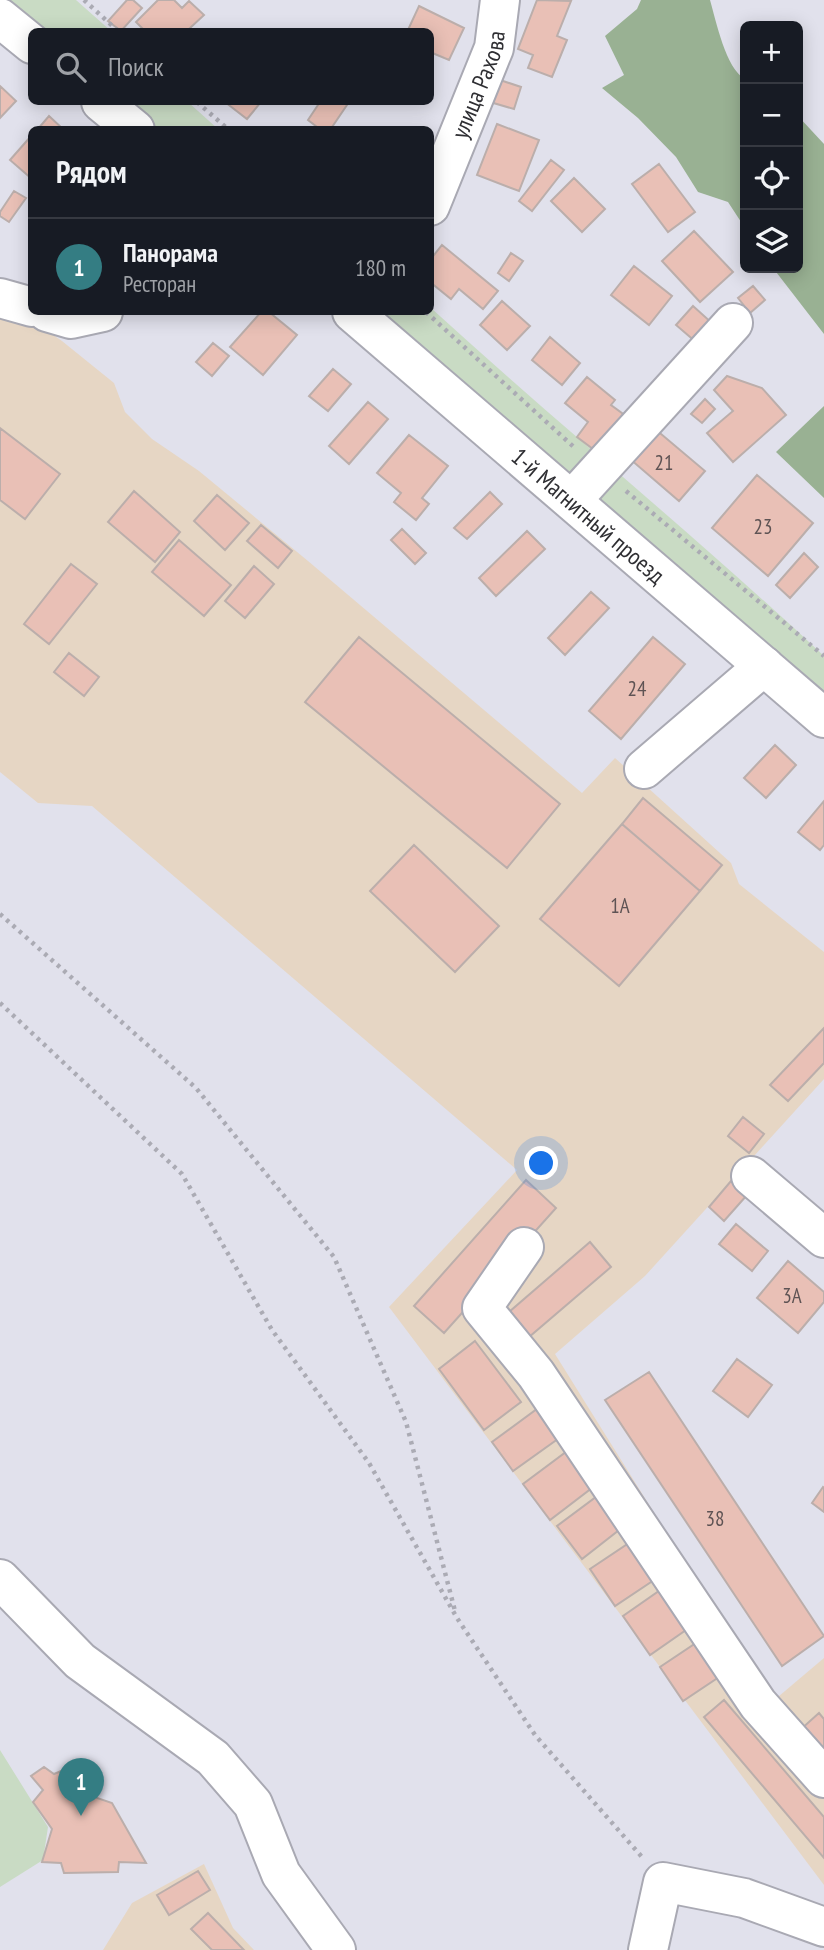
<!DOCTYPE html>
<html lang="ru">
<head>
<meta charset="utf-8">
<style>
	body { margin:0; font-family:"PT Sans Narrow",sans-serif; background:#20242c; color:#f1f3f6 }
	.controls { position:absolute; right:21px; top:21px; display:grid; overflow:hidden; border-radius:10px; box-shadow:0 4px 18px #0003 }
	.controls button { width:63px; height:63px; display:grid; place-items:center; padding:0; border:0; border-bottom:2px solid #363941; background:#171b24; color:#f1f3f6; font:35px sans-serif }
	.you { position:absolute; left:542px; top:1164px; width:24px; height:24px; margin:-18px; border:5px solid #fff; border-radius:50%; background:#1a73e8; box-shadow:0 0 0 10px #1a73e833 }
	.badge { display:grid; place-items:center; width:46px; height:46px; border-radius:50%; background:#347d83; color:#fff; font-size:23px; font-weight:700 }
	.pin { position:absolute; translate:-50% -58px; filter:drop-shadow(0 2px 4px #0008) }
	.pin::after { content:''; position:absolute; top:37px; width:24px; height:21px; background:inherit; clip-path:polygon(0 0,100% 0,50% 100%) }
	.list { margin:0; padding:0; list-style:none }
	h2 { display:flex; justify-content:space-between; align-items:center; height:91px; margin:0; padding:0 28px; font-size:30px }
	h2 small { font-size:23px; font-weight:400; color:#9ea1a6 }
	.list li { display:grid; grid-template-columns:46px 1fr auto; gap:21px; align-items:center; box-sizing:border-box; height:98px; padding:0 28px; border-top:2px solid #363941 }
	.list b { display:block; font-size:26px; white-space:nowrap }
	.list p { margin:0; font-size:23px; white-space:nowrap; color:#9ea1a6 }
	.list em { font-size:23px; font-style:normal; color:#9ea1a6 }
	.icon { flex:none; width:38px; height:38px; fill:none; stroke:currentColor; stroke-width:2; stroke-linecap:round; stroke-linejoin:round }
	.map { position:relative; flex:none; width:824px; height:1950px; overflow:hidden }
	.search { position:absolute; background:#171b24; box-shadow:0 4px 18px #0003; left:28px; top:28px; width:406px; height:77px; display:flex; align-items:center; gap:18px; box-sizing:border-box; padding:0 24px; border-radius:10px; color:#9ea1a6; font-size:26px }
	.panel { position:absolute; background:#171b24; box-shadow:0 4px 18px #0003; left:28px; top:126px; width:406px; height:189px; border-radius:10px }
	.map>svg:first-child { display:block }
</style>
</head>
<body>
<div class="map">
<svg width="824" height="1950" viewBox="0 0 824 1950">
	<rect width="100%" height="100%" fill="#e1e1ec"/>
	<!-- industrial -->
	<path fill="#e6d6c4" d="M0 317 31 320 62 341 114 383 125 412 152 439 199 471 308 561 582 793 615 758 731 863 739 884 824 952V1079L645 1276 555 1354 772 1702 824 1658V1885L389 1307 517 1170 92 806 38 803 0 772Z
		M204 1864 233 1928 254 1950H103L132 1903Z"/>
	<!-- green -->
	<path fill="#c9dbc4" d="M0 0H76L111 31H32Z
		M116 102H188L218 129H149Z
		M431 308C560 426 696 536 824 656V703L382 324 386 312H430Z
		M0 1750 48 1827 43 1860 0 1887Z"/>
	<!-- forest -->
	<path fill="#99b193" d="M641 0H710C716 21 726 69 745 79V228L728 202 698 192 676 157 638 118 602 88 624 75 605 36 637 9Z
		M798 116 824 144V334L773 268H798Z
		M824 406V498L776 452Z"/>
	<!-- building -->
	<path fill="#e9c0b6" stroke="#bbaeab" stroke-width="2" d="M127 0H133L142 8 121 31 108 21Z
		M158 0H174L182 8 189 1 204 15 190 28 194 32H146L136 22Z
		M537 0 571 1 557 36 567 40 552 77 528 68 533 55 518 49Z
		M419 6 464 28 449 60 430 52V32H407Z
		M497 79 521 87 514 109 490 102Z
		M0 86 16 101 0 118Z
		M225 102H261L247 119Z
		M320 102H349L330 130H321L308 120Z
		M49 116 64 130H37Z
		M497 124 539 140 519 191 477 175Z
		M32 135V179L10 160Z
		M551 160 564 170 532 211 519 201Z
		M659 164 695 212 668 232 632 184Z
		M574 178 605 209 582 232 551 201Z
		M14 191 26 198 9 222 0 216V212Z
		M694 231 733 272 700 302 662 261Z
		M442 245 498 291 483 309 459 289 451 299 430 282V260Z
		M511 253 523 261 509 281 498 273Z
		M634 266 672 296 649 325 611 295Z
		M753 286 765 300 750 313 738 298Z
		M502 301 530 326 507 350 480 325Z
		M693 306 713 324 696 342 676 325Z
		M261 312H269L297 335 263 375 230 347Z
		M550 337 580 363 562 385 532 360Z
		M213 343 229 356 212 376 196 362Z
		M333 369 351 384 328 411 309 396Z
		M727 376 762 388 786 415 733 462 707 433 733 411 714 390Z
		M587 377 615 400 611 405 630 419 601 455 577 437 588 422 565 403Z
		M705 399 715 409 702 423 691 414Z
		M368 402 388 419 349 464 329 446Z
		M648 423 705 471 679 501 623 453Z
		M0 428 60 474 25 519 0 500Z
		M409 435 448 466 422 498 429 504 416 520 394 502 401 493 377 473Z
		M757 475 813 523 768 576 712 528Z
		M134 491 180 532 155 562 108 522Z
		M490 492 502 504 467 539 454 528Z
		M217 495 249 523 225 550 194 521Z
		M261 525 292 551 278 568 247 541Z
		M402 529 426 553 415 564 391 540Z
		M527 531 545 549 496 596 479 578Z
		M179 540 231 585 204 616 152 572Z
		M804 553 818 567 790 598 776 585Z
		M71 564 97 584 49 644 24 624Z
		M254 566 274 584 245 618 225 601Z
		M591 592 609 608 565 655 548 638Z
		M359 637 560 804 507 868 305 702Z
		M653 637 685 664 621 739 589 711Z
		M69 653 99 677 84 696 54 672Z
		M775 745 796 765 766 798 744 778Z
		M643 798 722 865 700 891 622 824Z
		M824 801V845L820 850 798 832Z
		M622 824 700 891 619 986 540 919Z
		M414 845 499 926 455 972 370 891Z
		M824 1028V1063L788 1101 770 1085Z
		M743 1117 764 1134 749 1153 728 1136Z
		M526 1180 556 1208 444 1333 414 1306Z
		M731 1181 747 1195 724 1221 709 1207Z
		M736 1224 768 1251 752 1271 719 1244Z
		M590 1242 611 1267 522 1343 501 1319Z
		M788 1261 824 1292V1302L798 1333 757 1298Z
		M475 1341 521 1402 484 1430 439 1369Z
		M737 1359 772 1385 748 1417 713 1391Z
		M649 1372 824 1636 782 1666 605 1400Z
		M541 1406 562 1436 513 1471 492 1442Z
		M574 1446 601 1481 550 1520 523 1484Z
		M823 1487 824 1488V1512L812 1503Z
		M604 1491 628 1523 582 1559 557 1526Z
		M638 1537 663 1574 615 1606 590 1569Z
		M669 1584 696 1623 650 1655 623 1616Z
		M708 1635 731 1669 683 1701 660 1667Z
		M724 1700 824 1817V1858L704 1717Z
		M819 1713 824 1719V1758L800 1730Z
		M73 1766 97 1798 112 1803 146 1863 119 1862 118 1872 64 1873 61 1863 42 1862 52 1829 33 1802 43 1790 31 1776 44 1767 54 1774Z
		M198 1871 210 1890 169 1915 157 1895Z
		M208 1913 244 1950H212L191 1929Z"/>
	<g fill="none" stroke-linecap="round" stroke-linejoin="round">
		<defs>
			<g id="minor">
				<path d="M0 18 32 44"/>
				<path d="M101 102 135 130"/>
				<path id="s1" d="M430 206 494 48 500 0"/>
				<path d="M0 298 32 307"/>
				<path d="M47 312 71 319 103 312"/>
				<path id="s2" d="M352 312 824 718"/>
				<path d="M572 500 733 323"/>
				<path d="M644 769 764 666"/>
				<path d="M751 1176 824 1238"/>
				<path d="M524 1247 482 1308 536 1374 758 1704 824 1778"/>
				<path d="M0 1579 80 1661 213 1758 253 1804 281 1874 336 1950"/>
				<path d="M648 1950 663 1882 744 1898 824 1927"/>
			</g>
		</defs>
		<!-- minor casing -->
		<use href="#minor" stroke="#a9a9b3" stroke-width="42"/>
		<!-- path -->
		<path stroke="#ababb4" stroke-width="4.5" stroke-dasharray="3.5 5" stroke-linecap="butt" d="M84 0 119 32
			M197 102 229 130
			M426 312 576 449
			M626 491 824 656
			M0 914 196 1088 334 1257 406 1422 455 1611
			M0 1003 182 1174 272 1330 369 1463 457 1618 535 1735 642 1857"/>
		<!-- minor -->
		<use href="#minor" stroke="#fff" stroke-width="38"/>
	</g>
	<g text-anchor="middle" dominant-baseline="central" stroke-width="7" stroke-linejoin="round" paint-order="stroke">
		<!-- number labels -->
		<g font-size="21" fill="#5e5354">
			<text x="664" y="462">21</text>
			<text x="763" y="526">23</text>
			<text x="637" y="688">24</text>
			<text x="620" y="905">1А</text>
			<text x="792" y="1295">3А</text>
			<text x="715" y="1518">38</text>
		</g>
		<!-- street labels -->
		<g font-size="24" fill="#2f2f33" stroke="#eeeefa">
			<text stroke="none"><textPath href="#s1" startOffset="131">улица Рахова</textPath></text>
			<text stroke="none"><textPath href="#s2" startOffset="312">1-й Магнитный проезд</textPath></text>
		</g>
	</g>
</svg>
<div class="controls">
<button>+</button>
<button>−</button>
<button><svg class="icon" aria-label="locate" viewBox="0 0 24 24"><circle cx="12" cy="12" r="6"/><path d="M12 2v4M12 18v4M2 12h4M18 12h4"/></svg></button>
<button><svg class="icon" aria-label="layers" viewBox="0 0 24 24"><path d="M12 4l9 5-9 5-9-5zM3 14l9 5 9-5"/></svg></button>
</div>
<div class="you"></div>
<div class="pin badge" style="left:81px;top:1816px">1</div>
<div class="search"><svg class="icon" aria-label="search" viewBox="0 0 24 24"><circle cx="10" cy="10" r="6"/><path d="M15 15l6 6"/></svg>Поиск</div>
<section class="panel">
<h2>Рядом<small></small></h2>
<ul class="list">
<li><span class="badge">1</span><div><b>Панорама</b><p>Ресторан</p></div><em>180 m</em></li>
</ul>
</section>
</div>
</body>
</html>
